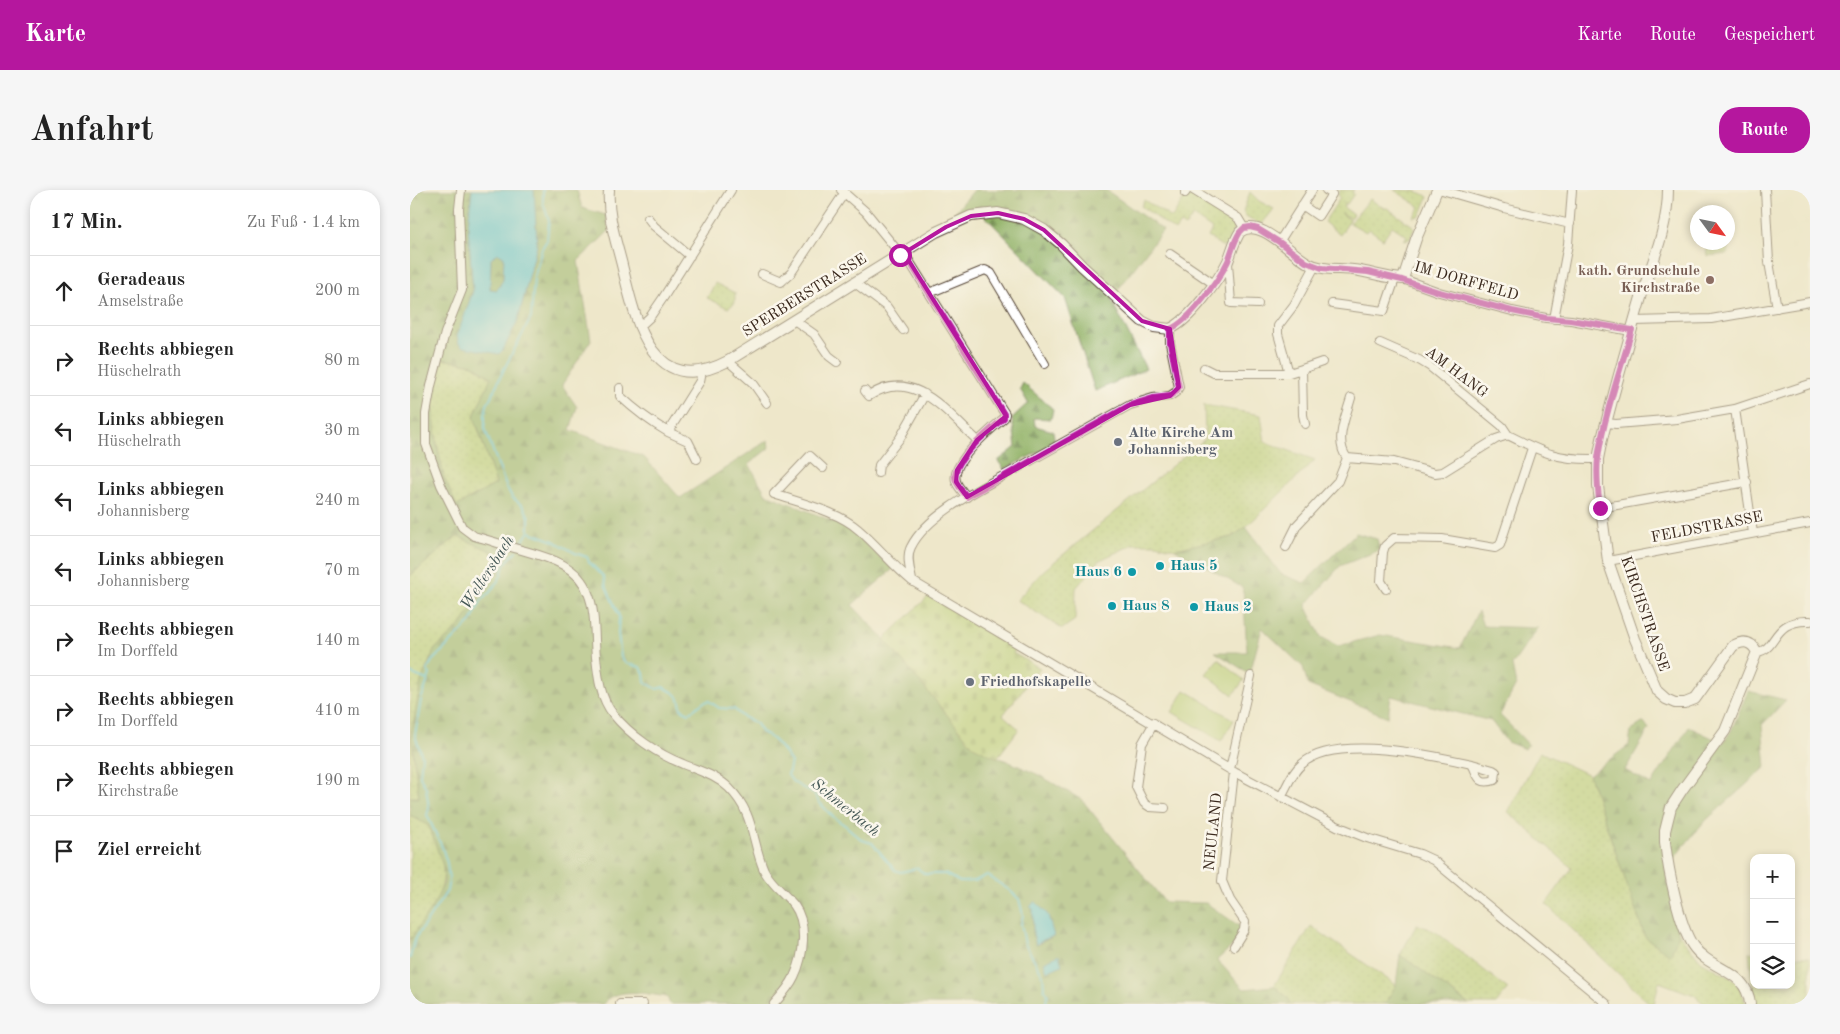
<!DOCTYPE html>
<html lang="de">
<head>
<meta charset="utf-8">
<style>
	body { margin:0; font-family:"Old Standard TT",serif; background:#f6f6f6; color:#222 }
	.controls { position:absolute; right:15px; bottom:15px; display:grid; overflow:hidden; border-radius:10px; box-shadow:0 2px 8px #0003 }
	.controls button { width:45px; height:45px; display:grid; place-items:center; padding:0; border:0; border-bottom:1px solid #e0e0e0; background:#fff; color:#222; font:25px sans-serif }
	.compass { position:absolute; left:1280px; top:15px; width:45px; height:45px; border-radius:50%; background:#fff; box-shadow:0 2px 8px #0003; rotate:123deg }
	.stop { position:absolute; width:15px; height:15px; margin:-11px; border:4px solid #b5179e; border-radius:50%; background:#fff }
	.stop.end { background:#b5179e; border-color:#fff; box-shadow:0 1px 5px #0008 }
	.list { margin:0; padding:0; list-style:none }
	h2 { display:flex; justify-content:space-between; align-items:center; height:65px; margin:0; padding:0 20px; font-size:21px }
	h2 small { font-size:16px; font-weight:400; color:#767676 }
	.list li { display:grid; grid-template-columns:32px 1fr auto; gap:15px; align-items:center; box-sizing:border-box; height:70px; padding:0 20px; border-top:1px solid #e0e0e0 }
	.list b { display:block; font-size:19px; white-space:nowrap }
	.list p { margin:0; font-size:16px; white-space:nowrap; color:#767676 }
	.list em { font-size:16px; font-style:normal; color:#767676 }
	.icon { flex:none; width:28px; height:28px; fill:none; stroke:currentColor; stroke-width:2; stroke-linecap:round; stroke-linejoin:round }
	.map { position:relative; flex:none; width:1400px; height:814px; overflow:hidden; border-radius:20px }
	header { display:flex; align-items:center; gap:30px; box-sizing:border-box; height:70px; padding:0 25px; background:#b5179e; color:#fff }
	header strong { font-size:24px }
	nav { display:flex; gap:28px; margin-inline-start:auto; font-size:18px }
	.intro { display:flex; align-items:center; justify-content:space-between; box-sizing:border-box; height:120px; padding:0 30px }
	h1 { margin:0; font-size:35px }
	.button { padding:12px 22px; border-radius:20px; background:#b5179e; color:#fff; font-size:18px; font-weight:700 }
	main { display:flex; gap:30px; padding:0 30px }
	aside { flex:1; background:#fff; border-radius:20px; box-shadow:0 2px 8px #0003 }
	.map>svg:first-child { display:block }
</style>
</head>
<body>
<header>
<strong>Karte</strong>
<nav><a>Karte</a><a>Route</a><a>Gespeichert</a></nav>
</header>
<div class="intro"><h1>Anfahrt</h1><a class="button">Route</a></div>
<main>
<aside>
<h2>17 Min.<small>Zu Fuß · 1.4 km</small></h2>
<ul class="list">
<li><svg class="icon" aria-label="ahead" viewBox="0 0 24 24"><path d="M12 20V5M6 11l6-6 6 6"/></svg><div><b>Geradeaus</b><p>Amselstraße</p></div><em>200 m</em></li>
<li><svg class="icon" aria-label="right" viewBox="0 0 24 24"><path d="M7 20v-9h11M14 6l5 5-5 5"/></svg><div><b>Rechts abbiegen</b><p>Hüschelrath</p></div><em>80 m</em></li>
<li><svg class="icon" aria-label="left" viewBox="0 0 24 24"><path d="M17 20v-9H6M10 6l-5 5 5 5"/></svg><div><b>Links abbiegen</b><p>Hüschelrath</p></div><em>30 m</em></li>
<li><svg class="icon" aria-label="left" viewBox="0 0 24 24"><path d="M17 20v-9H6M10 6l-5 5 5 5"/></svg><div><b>Links abbiegen</b><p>Johannisberg</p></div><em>240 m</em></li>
<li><svg class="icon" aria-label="left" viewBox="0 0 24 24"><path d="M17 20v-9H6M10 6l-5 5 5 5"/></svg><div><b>Links abbiegen</b><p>Johannisberg</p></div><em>70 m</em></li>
<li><svg class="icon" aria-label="right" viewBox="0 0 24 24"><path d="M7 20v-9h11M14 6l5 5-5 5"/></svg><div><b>Rechts abbiegen</b><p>Im Dorffeld</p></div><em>140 m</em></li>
<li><svg class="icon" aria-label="right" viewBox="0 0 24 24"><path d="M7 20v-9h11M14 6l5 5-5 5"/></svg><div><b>Rechts abbiegen</b><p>Im Dorffeld</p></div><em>410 m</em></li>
<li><svg class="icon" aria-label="right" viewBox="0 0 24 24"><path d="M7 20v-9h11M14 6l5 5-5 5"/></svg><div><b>Rechts abbiegen</b><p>Kirchstraße</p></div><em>190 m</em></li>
<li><svg class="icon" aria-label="arrive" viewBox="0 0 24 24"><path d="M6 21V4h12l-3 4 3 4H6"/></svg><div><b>Ziel erreicht</b></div></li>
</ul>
</aside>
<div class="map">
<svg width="1400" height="814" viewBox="0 0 1400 814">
	<defs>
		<pattern id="green-dots" width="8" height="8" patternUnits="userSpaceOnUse" patternTransform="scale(1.25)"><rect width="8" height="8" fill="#b3cd72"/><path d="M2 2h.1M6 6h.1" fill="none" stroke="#9bb062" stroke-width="1.8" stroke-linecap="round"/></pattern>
		<pattern id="forest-firs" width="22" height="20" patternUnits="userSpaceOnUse" patternTransform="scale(1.25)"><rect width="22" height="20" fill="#8eb064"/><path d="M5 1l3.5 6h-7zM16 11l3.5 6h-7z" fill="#758f52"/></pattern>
		<pattern id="cemetery-stones" width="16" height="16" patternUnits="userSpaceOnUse" patternTransform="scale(1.25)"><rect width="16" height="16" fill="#b3cd72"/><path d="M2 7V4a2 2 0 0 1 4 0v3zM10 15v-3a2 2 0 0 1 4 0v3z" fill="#9bb062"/></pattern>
	</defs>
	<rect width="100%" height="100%" fill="#fbf7ec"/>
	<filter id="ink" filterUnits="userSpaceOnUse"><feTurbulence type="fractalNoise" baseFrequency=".02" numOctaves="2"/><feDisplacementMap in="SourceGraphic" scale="10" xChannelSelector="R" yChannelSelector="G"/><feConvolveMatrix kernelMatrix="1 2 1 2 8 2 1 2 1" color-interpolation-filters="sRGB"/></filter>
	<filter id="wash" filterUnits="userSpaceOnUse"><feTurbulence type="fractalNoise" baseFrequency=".0096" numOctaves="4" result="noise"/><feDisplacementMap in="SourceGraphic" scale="20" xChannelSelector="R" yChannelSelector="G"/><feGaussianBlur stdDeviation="1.12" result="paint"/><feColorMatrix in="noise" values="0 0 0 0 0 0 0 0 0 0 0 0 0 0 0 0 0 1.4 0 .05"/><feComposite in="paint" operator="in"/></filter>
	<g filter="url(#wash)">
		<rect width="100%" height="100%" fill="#eee7ca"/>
		<!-- green -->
		<path fill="url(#green-dots)" stroke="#777c48" d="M930 0H944L942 3 944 4 937 14 935 13 933 17 943 24 940 28 931 23 940 30 930 45 914 32 930 8 928 4Z
			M984 0C996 0 1010 0 1018 7L1010 26 1003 27 1010 17Z
			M840 2 849 11 864 19 851 35 836 26 833 21Z
			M782 5 826 34 818 56 813 57 798 47 802 39 783 26 775 37 770 34 765 41 731 16 734 10 762 28 775 7 777 8Z
			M960 9 974 18H977L1003 36 1004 39 1000 49 994 50 997 46 982 36 973 49 959 39 956 42 940 33Z
			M1318 41V64L1297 66 1295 53 1318 52Z
			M305 93 325 103V113L318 118 297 108Z
			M32 169 63 175 81 188 64 226 86 294 46 317 34 288 26 249 23 212Z
			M794 215 851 225 855 252 905 270 836 337 822 347 765 359 746 354H724L690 370 666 398 665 430 652 439 607 410 633 381 795 249Z
			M47 346 81 361 87 375 66 413 50 436 24 460 1 545 9 608 0 607V386Z
			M1130 562 1179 585 1235 747 1260 764 1269 744 1291 771 1328 792 1336 814H1294L1284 805 1249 792 1244 814H1240L1136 714 1162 678 1098 622Z
			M0 625 19 636C23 648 31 663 33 677 37 704 14 729 0 750Z
			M1007 734 1026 742 1098 799 1086 814H1058L990 765Z
			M901 736 986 795 975 814H880L878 808 864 796Z
			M1339 762 1344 763V795H1381V766L1400 767V814H1344Z"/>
		<!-- forest -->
		<path fill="url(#forest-firs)" stroke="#646d41" fill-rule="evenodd" d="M0 0H62L58 36 63 101 48 146 108 130 127 55 124 0H167L172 18 196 25 199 41 168 71 181 150 152 195 167 217 160 240 234 267 270 308 358 250 359 258 339 274 356 304 437 337 483 379 442 415 474 449 563 556 629 585 672 610 755 712 796 713 838 742 807 770 834 799 864 796 878 808 880 814H260L257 807C237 804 208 796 193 814H0V750L25 712 34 693 33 676 19 636 0 625V607H9L1 545 11 491 24 460 50 436 66 413 87 375 81 361 47 346 0 386ZM32 169 63 175 81 187 64 226 86 294 47 316 34 288 26 249 23 212ZM623 719 641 748 633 750 630 754 626 755 623 744Z
			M564 0H696L753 40 701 109 736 179 685 201 655 108 570 21 539 29Z
			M87 63 94 67 93 90 87 100 80 99 81 69Z
			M613 193 643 219 641 229 624 228 625 236 643 241 645 254 594 279 588 271 606 257 602 228 618 213 610 199Z
			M836 337 871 384 894 393 946 343 967 349 970 360 930 376 896 415 911 447 928 456 970 445 1050 458 1068 421 1073 436 1128 438 1102 475 1106 495 1090 525 1118 554 1115 559 1097 552 1081 531 981 506 978 527 898 495 893 477 852 438 840 484 805 462H837L833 398 765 359 822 347Z
			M1338 501 1376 510 1352 535 1356 577 1293 633 1264 668 1255 677 1269 744 1260 765 1235 747 1179 585 1219 555 1221 540 1234 532 1239 539 1215 580 1241 595 1279 537 1313 553 1321 541Z
			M990 764V765L1058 814H975L986 795Z"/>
		<!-- cemetery -->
		<path fill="url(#cemetery-stones)" stroke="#777c48" d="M519 406 606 456 603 463 630 478 593 525 609 539 587 568 563 556 474 449Z"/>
		<!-- pitch -->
		<path fill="#b3cd72" stroke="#777c48" d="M808 469 834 490 823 505 796 484Z
			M775 500 824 530 811 551 762 522Z"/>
		<!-- water -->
		<path fill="#5cc5d7" stroke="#4c787a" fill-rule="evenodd" d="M62 0H124L127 55 108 130 93 160 89 164 53 157 49 154 47 146 63 101 58 36ZM87 63 94 67 93 90 87 100 80 99 81 69Z
			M625 711 638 725 644 746 633 750 626 755 623 744V719L620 717Z
			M649 765 652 775 637 782 634 772Z"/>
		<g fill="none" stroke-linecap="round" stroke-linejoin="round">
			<!-- stream -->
			<path stroke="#5cc5d7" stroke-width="2" d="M120 342 144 351 165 363 177 367 179 372 194 387 195 394 209 426 208 443 211 467 216 473 230 477 234 483 235 492 247 499 253 497C265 503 270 504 271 519L279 523 294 512 299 511 309 518 324 519 332 526 347 534 351 542C365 548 372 559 381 572L378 585 383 592 405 605 409 612 422 626 436 636 452 650 462 653 485 680 491 682 507 678 515 684H535L550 692 565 691 577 685 599 700 609 709 613 725 611 734 615 754 633 785 634 798 638 804 636 811 637 814
				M109 357 119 341V327L114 317 102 307 96 296 75 239V224L77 215 95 177 121 128 124 88 132 58 137 50 139 31 133 12V0
				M0 483 17 490
				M0 768 5 749 37 701 39 689 37 673 32 657 17 625 19 618 16 598 10 586 12 566 5 545 11 510 20 484 17 480 22 471 61 432 71 411 81 401 91 386 94 375 106 361"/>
		</g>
	</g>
	<g filter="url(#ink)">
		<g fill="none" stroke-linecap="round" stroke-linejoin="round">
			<defs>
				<path id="minor" d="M51 0 49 19 52 100 35 143 21 196 16 224V254L31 295 52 337 64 346C79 350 93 355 108 359 135 367 167 373 178 403 186 422 184 446 186 467 188 486 190 508 203 524 220 545 247 564 273 574 289 581 306 585 319 598 345 624 341 650 354 680 360 693 375 704 384 715 398 734 394 766 384 787 380 796 371 806 364 814
					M431 0 456 22 491 65
					M783 0 828 28 834 38
					M1032 0 1094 18 1160 34
					M1355 0 1359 72 1367 118
					M775 3 777 0
					M892 15 908 26 922 4 916 0
					M238 28 244 36 280 66
					M869 52 902 0
					M494 63 595 224 594 228C582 238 540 273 546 291 547 296 553 302 557 307
					M760 64 804 94
					M818 73 821 113 848 114
					M352 84 371 92 381 83 435 2
					M993 89 1029 102 1102 121 1136 128 1161 130 1221 141
					M445 93 477 117 493 140
					M519 103 575 80 581 83 635 174
					M922 114 974 121 985 89
					M1144 129 1158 54 1162 0
					M384 130 404 144 419 166 427 172
					M1224 131 1301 129 1400 112
					M229 137 240 127 253 108 321 0
					M970 153 1009 170 1019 176 1092 236 1098 245
					M318 171 343 193 357 213
					M794 178 804 183H879
					M892 179 912 172
					M210 198V206C225 220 241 232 258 242L290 191 292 181
					M455 201 459 206C503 176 537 223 567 250
					M941 208C936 226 924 251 937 268L984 272 1025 283 1033 282 1086 249 1098 245C1134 263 1147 270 1188 269
					M1325 219 1343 343
					M1196 233 1206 234 1267 229 1325 219 1400 194
					M895 234 893 225 892 179 879 183 868 144V136L884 115 905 76
					M258 242 278 251 287 269
					M413 278 400 266 364 304C390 313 428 321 449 340 468 356 483 376 502 391L824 582 927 636 957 648 1010 664 1023 670 1197 814
					M468 283 469 275 490 248 515 204
					M1190 318 1337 292
					M876 357 887 335 928 291 937 268
					M1198 371 1400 333
					M502 390C500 380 496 366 501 357 518 322 580 294 613 275 649 255 684 235 720 215L743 208 760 206 766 202 769 197 760 153V139
					M976 399 971 391 973 362 975 356 984 348 1032 349 1085 358 1090 355 1122 258
					M1347 462C1368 460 1361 429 1400 431
					M744 533 732 554 726 597 734 613 740 617 755 618
					M820 579 841 486
					M824 582 812 691 820 710 835 732 834 740 824 756
					M871 607C877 596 882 582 892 574 924 544 1022 565 1062 574 1068 584 1067 596 1085 590L1086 582 1083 580 1062 574
					M210 814H233"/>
				<path id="tertiary" d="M199 0C197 25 206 51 212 75 225 130 242 211 318 171L526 42 561 26 588 23 614 29 634 40 651 54 672 76 732 131 744 137 760 139C779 131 809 90 818 71 822 61 824 51 830 42 849 26 881 64 898 73 912 81 928 78 943 80 960 82 976 88 993 89L1006 49 1027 0
					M1258 0C1258 36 1243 71 1232 104 1218 152 1204 201 1192 249L1188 269V296L1198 371 1225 449 1247 501 1256 509 1265 513H1275L1285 509 1323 456C1334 450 1341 451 1347 462L1315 541 1272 600 1261 617 1255 641V652C1258 678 1269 736 1283 756 1300 781 1337 779 1340 814"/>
			</defs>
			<!-- minor casing -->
			<use href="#minor" stroke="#564638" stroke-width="10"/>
			<!-- tertiary casing -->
			<use href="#tertiary" stroke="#564638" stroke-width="12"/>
			<!-- minor -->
			<use href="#minor" stroke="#fff" stroke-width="8"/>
			<!-- tertiary -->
			<use href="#tertiary" stroke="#fff" stroke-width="10"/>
		</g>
	</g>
	<g fill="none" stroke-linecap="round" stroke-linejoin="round" filter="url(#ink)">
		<!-- route -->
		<path stroke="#b5179e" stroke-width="6" d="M490 65 494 63 594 224V228C580 240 546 267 545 287 545 294 553 301 557 307L720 215 743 208 760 206 766 202 769 197 760 153V139C779 132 809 90 818 71 822 61 824 51 830 42L834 38 840 37 848 39 869 52 896 72 912 78 958 82 992 90 1029 102 1102 121 1136 128 1160 130 1222 140C1210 181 1194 226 1188 268 1186 285 1188 302 1190 318"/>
	</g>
	<!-- marked area -->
	<path d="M0 0H1400V814H0ZM588 23 614 29 634 40 732 131 760 139 769 197 760 206 720 215 557 307 546 292 547 280 567 250 596 226 494 63 536 37 561 26Z" fill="#eee7ca" fill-opacity=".55" fill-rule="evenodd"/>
	<path fill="none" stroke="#b5179e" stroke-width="4" stroke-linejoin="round" d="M588 23 614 29 634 40 732 131 760 139 769 197 760 206 720 215 557 307 546 292 547 280 567 250 596 226 494 63 536 37 561 26Z"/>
	<!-- markers -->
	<circle fill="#8d6e63" stroke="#fbf7ec" stroke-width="2" cx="1300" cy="90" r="5"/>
	<g fill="#6b7280" stroke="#fbf7ec" stroke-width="2">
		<circle cx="708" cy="252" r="5"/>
		<circle cx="560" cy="492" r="5"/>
	</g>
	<g fill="#0f9aa8" stroke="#fbf7ec" stroke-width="2">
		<circle cx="750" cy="376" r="5"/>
		<circle cx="722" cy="382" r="5"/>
		<circle cx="702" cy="416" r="5"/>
		<circle cx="784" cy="417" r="5"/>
	</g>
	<g text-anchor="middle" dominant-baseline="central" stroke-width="5" stroke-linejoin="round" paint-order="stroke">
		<!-- education labels -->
		<g font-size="15" font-weight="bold" fill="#785e54" stroke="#fbf7ec" text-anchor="end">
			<text x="1290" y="81">kath. Grundschule<tspan x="1290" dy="17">Kirchstraße</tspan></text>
		</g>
		<!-- street labels -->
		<g font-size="15" fill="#3b2a1e" stroke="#fbf7ec">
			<text transform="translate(1056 92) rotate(16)">IM DORFFELD</text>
			<text transform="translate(395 106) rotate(-32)">SPERBERSTRASSE</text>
			<text transform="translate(1046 183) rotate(37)">AM HANG</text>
			<text transform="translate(1297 338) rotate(-11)">FELDSTRASSE</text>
			<text transform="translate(1234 424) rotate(71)">KIRCHSTRASSE</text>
			<text transform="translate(804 642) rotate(-84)">NEULAND</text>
		</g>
		<!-- worship labels -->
		<g font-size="15" font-weight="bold" fill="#5b616d" stroke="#fbf7ec" text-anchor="start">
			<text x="718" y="243">Alte Kirche Am<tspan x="718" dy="17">Johannisberg</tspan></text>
			<text x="570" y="492">Friedhofskapelle</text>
		</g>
		<!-- culture labels -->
		<g font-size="15" font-weight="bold" fill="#0d838f" stroke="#fbf7ec" text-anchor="start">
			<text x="760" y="376">Haus 5</text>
			<text x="712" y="382" text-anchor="end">Haus 6</text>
			<text x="712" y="416">Haus 8</text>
			<text x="794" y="417">Haus 2</text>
		</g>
		<!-- water labels -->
		<g font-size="16" font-style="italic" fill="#455856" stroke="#fbf7ec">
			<text transform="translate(78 383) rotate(-57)">Weltersbach</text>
			<text transform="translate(435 618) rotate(39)">Schmerbach</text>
		</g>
	</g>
</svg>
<div class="controls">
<button>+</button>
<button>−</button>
<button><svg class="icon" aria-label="layers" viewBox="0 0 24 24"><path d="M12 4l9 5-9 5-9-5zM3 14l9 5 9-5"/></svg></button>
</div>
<svg class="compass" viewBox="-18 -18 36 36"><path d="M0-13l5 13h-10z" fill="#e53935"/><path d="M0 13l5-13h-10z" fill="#767676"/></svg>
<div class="stop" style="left:490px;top:65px"></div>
<div class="stop end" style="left:1190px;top:318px"></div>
</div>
</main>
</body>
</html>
